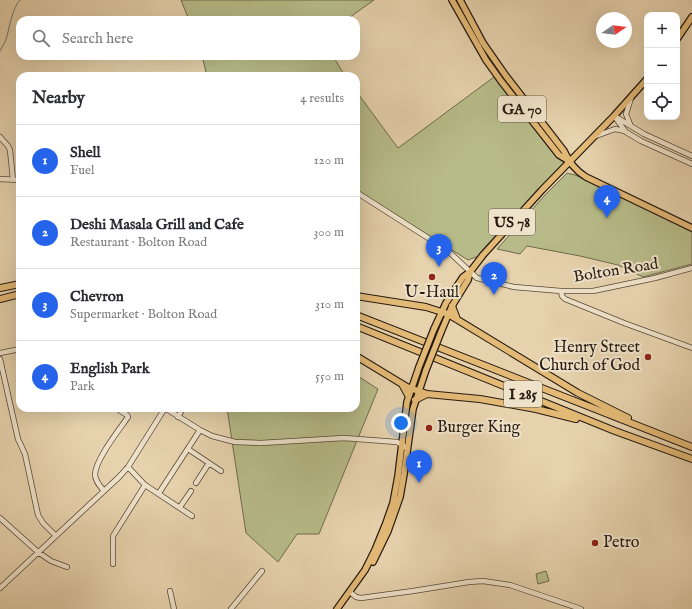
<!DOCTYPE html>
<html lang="en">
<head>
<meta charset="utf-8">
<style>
	body { margin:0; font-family:"IM FELL English",serif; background:#f2f2f3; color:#2b2b33 }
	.controls { position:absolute; right:12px; top:12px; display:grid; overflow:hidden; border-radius:8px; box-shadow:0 4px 16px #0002 }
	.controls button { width:36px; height:36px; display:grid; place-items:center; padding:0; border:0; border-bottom:1px solid #e1e1e2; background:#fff; color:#2b2b33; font:20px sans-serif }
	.compass { position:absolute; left:596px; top:12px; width:36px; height:36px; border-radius:50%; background:#fff; box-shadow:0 4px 16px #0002; rotate:77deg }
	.you { position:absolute; left:401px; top:423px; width:14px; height:14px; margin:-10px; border:3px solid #fff; border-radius:50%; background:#1a73e8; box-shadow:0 0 0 6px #1a73e833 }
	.badge { display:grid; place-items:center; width:26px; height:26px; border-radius:50%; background:#2563eb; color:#fff; font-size:13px; font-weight:700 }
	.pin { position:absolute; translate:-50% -33px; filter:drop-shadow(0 1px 2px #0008) }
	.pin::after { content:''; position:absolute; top:21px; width:14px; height:12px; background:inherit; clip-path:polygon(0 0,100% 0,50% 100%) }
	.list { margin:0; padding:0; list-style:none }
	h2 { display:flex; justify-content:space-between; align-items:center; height:52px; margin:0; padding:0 16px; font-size:17px }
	h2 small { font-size:13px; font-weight:400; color:#7c7c81 }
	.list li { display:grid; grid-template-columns:26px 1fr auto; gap:12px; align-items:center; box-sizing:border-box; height:72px; padding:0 16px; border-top:1px solid #e1e1e2 }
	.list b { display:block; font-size:15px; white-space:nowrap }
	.list p { margin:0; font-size:13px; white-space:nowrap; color:#7c7c81 }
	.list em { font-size:13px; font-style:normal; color:#7c7c81 }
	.icon { flex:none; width:22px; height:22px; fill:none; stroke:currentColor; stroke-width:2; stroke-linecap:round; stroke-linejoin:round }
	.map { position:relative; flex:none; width:692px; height:609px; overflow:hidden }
	.search { position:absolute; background:#fff; box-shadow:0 4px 16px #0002; left:16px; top:16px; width:344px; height:44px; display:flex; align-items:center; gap:10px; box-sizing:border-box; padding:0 14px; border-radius:12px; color:#7c7c81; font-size:15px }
	.panel { position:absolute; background:#fff; box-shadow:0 4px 16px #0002; left:16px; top:72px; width:344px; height:340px; border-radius:12px }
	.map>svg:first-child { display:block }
</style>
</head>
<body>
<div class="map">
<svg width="692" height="609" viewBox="0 0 692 609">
	<rect width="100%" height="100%" fill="#e6d2ad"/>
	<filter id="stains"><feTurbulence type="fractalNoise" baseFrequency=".005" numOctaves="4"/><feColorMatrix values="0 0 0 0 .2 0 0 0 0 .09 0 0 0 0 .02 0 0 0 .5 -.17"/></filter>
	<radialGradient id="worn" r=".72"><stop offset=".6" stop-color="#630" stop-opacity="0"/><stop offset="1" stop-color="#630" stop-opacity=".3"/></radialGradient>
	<!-- green -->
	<path fill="#b7bb89" stroke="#6e6b4d" d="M181 0H374L346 20H189Z
		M202 56H333L345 76H207Z
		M498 74 566 165 487 253 468 260 359 192 356 196V91L398 148Z
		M567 173 575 175 692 232V264L643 277 618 265 580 256 527 246 520 254 497 249 545 195Z
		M356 375 378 389 319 534H297L278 562 246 533 227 408H356Z
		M546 571 549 581 538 584 536 574Z"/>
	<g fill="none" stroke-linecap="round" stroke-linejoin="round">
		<!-- stream -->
		<path stroke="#6a7970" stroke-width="1" d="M0 51C2 46 6 42 7 36 10 25 12 9 20 0"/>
		<defs>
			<path id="minor" d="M614 116 626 132 641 141 692 164
				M616 117 644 134 692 156
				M630 124 626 114 631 98
				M596 136 615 129 625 131
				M0 137 8 146 10 150 13 180
				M0 179 20 180
				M356 192 447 250 477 278 514 287 561 291H593L655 278 692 268
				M561 291 562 296 565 299 624 323 692 348
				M0 353 20 349
				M0 359 18 439 25 454 38 515 43 523 56 536
				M165 408 200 430 212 436 235 442 261 443 344 438 397 442 407 448
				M178 417 183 408
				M188 449 221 471
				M128 467 145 485 192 516
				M196 483 209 463
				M104 491C100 486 95 481 95 474 96 459 119 430 128 417L127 415 116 408
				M159 493 200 430
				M180 507 191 491
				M0 518 38 552 51 561 67 567
				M113 564V536L145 485
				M0 588 119 477 128 467 165 408
				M170 591 174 609
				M350 592 356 597 361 598 413 591 469 582 483 581 510 585 581 609
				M231 609 262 571"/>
			<path id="major" d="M452 0 486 60 501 81 559 155 569 161
				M460 0 483 43 506 76 564 151C570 163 575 170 586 177L692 228
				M677 39 692 17
				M434 329 446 303 463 277 470 272 483 255 542 190 614 116 647 79
				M441 332 452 306 468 280 470 272
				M373 562 388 531 400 497 404 474 413 409 426 370
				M337 609 365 570 375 550 386 523 393 503 398 476 407 402 419 367"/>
			<path id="highway" d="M0 288 20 284
				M356 296 426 307 448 314 578 393 628 418
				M0 299 20 294
				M452 306 457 319
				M356 315 692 447
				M356 326 615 431 692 459
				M356 356 407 387 427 394 480 399 536 409 576 419
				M402 384 408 395
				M415 400 427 394"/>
		</defs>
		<!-- minor casing -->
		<use href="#minor" stroke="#564938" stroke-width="6"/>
		<!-- major casing -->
		<use href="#major" stroke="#261b11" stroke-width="8"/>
		<!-- highway casing -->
		<use href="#highway" stroke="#261b11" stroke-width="8"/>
		<!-- minor -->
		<use href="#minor" stroke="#efe2ca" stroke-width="4.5"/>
		<!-- major -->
		<use href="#major" stroke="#e3b976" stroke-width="5.5"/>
		<!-- highway -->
		<use href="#highway" stroke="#e3b976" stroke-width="6"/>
		<defs>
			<path id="major-bridge" d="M419 367 434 329
				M426 370 441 332"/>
		</defs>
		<!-- major-bridge casing -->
		<use href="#major-bridge" stroke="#261b11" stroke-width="8" stroke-linecap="butt"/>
		<!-- major-bridge -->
		<use href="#major-bridge" stroke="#e3b976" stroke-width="5.5"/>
	</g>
	<!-- markers -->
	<g fill="#8f2418" stroke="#efe2ca" stroke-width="1.5">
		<circle cx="432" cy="277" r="4"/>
		<circle cx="648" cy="357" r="4"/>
		<circle cx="429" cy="428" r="4"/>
		<circle cx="595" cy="543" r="4"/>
	</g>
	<g text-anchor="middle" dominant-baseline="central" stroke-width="4" stroke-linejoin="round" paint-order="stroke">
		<!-- shield labels -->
		<g fill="#efe2ca" stroke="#625748" stroke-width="1">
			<rect x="498" y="96" width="48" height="26" rx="3"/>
			<rect x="489" y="209" width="46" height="26" rx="3"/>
			<rect x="504" y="381" width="38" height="26" rx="3"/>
		</g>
		<g font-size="15" font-weight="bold" fill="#261b11">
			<text x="522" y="109">GA 70</text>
			<text x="512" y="222">US 78</text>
			<text x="523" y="394">I 285</text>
		</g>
		<!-- street labels -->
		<g font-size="16" fill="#261b11" stroke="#efe2ca">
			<text transform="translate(616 271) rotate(-9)">Bolton Road</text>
		</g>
		<!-- poi labels -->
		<g font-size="16" fill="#261b11" stroke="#efe2ca" text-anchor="start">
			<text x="432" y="293" text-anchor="middle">U-Haul</text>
			<text x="640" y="348" text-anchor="end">Henry Street<tspan x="640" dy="18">Church of God</tspan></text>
			<text x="437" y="428">Burger King</text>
			<text x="603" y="543">Petro</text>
		</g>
	</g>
	<rect width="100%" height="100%" filter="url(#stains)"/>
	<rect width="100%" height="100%" fill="url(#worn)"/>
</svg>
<div class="controls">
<button>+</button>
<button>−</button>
<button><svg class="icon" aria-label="locate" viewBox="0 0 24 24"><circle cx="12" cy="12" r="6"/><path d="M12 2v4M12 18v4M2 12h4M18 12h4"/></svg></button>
</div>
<svg class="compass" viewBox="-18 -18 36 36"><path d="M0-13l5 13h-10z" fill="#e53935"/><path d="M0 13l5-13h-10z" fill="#7c7c81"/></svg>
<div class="you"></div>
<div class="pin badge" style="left:419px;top:483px">1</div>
<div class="pin badge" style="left:494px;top:295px">2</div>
<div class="pin badge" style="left:439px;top:267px">3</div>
<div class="pin badge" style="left:607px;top:218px">4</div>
<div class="search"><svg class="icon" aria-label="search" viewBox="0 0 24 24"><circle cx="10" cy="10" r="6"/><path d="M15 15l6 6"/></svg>Search here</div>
<section class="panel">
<h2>Nearby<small>4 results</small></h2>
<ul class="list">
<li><span class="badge">1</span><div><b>Shell</b><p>Fuel</p></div><em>120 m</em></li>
<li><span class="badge">2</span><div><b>Deshi Masala Grill and Cafe</b><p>Restaurant · Bolton Road</p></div><em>300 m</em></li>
<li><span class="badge">3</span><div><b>Chevron</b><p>Supermarket · Bolton Road</p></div><em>310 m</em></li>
<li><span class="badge">4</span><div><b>English Park</b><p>Park</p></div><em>550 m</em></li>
</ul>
</section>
</div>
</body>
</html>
